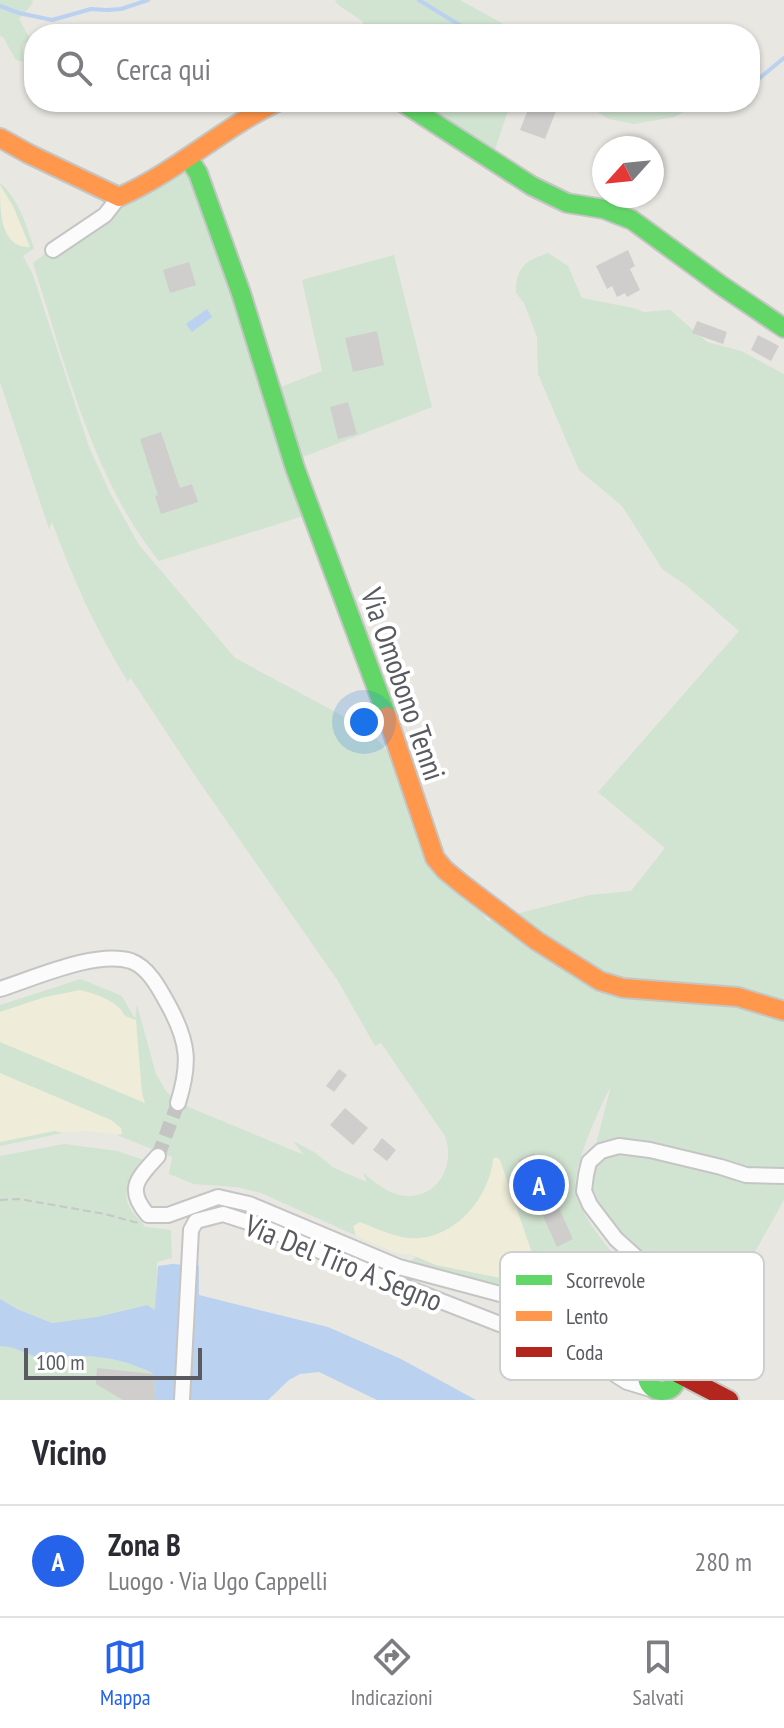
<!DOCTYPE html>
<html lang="it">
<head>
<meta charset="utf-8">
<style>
	body { margin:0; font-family:"PT Sans Narrow",sans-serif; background:#f7f7f7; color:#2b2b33 }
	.compass { position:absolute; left:592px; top:136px; width:72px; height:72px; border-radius:50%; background:#fff; box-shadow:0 2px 6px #0004; rotate:243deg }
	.scale { position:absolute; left:24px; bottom:20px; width:178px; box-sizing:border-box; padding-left:8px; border:4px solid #595b60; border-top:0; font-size:22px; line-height:28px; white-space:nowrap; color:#595b60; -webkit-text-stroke:6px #fff; paint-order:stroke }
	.you { position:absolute; left:364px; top:722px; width:28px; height:28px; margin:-20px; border:6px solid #fff; border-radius:50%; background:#1a73e8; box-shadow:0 0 0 12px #1a73e833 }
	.badge { display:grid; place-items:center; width:52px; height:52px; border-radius:50%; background:#2563eb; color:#fff; font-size:26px; font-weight:700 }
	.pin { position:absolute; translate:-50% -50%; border:4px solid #fff; box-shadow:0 2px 8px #0006 }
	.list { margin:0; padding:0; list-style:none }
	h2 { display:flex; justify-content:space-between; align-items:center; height:104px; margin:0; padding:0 32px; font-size:34px }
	h2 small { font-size:26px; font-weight:400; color:#7c7c81 }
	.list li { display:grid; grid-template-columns:52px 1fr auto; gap:24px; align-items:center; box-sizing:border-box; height:112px; padding:0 32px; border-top:2px solid #e1e1e2 }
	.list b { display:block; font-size:30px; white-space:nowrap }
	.list p { margin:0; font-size:26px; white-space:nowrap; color:#7c7c81 }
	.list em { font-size:26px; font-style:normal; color:#7c7c81 }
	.icon { flex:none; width:44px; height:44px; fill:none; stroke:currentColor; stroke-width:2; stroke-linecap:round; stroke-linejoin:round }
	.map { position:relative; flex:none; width:784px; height:1400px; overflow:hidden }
	.search { position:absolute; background:#fff; box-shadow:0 2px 6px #0004; left:24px; right:24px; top:24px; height:88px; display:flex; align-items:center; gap:20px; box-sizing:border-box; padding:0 28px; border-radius:32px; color:#7c7c81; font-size:30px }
	.sheet { height:216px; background:#fff }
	nav { display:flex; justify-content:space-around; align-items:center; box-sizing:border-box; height:112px; border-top:2px solid #e1e1e2; background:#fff; font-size:22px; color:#7c7c81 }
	nav a { display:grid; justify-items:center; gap:4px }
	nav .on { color:#2563eb }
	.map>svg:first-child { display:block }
</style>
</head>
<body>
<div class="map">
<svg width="784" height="1400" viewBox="0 0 784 1400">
	<rect width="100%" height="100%" fill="#e8e7e2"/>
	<!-- green -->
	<path fill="#d1e3d1" d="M0 0H32L33 3 19 19 31 40 23 45V62L16 60 3 37 0 36Z
		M335 0H460L521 34H366L362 21 337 4Z
		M418 102H511L493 155Z
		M582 102H703L674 117 634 124 609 119Z
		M203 158 273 390 322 371 302 280 394 255 432 407 295 460 313 513 159 561C94 482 64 360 33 263L119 197Z
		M0 183C19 199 26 225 34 248L23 256 33 275 89 447 110 493 139 545 235 658 369 730 392 756 415 827 488 921 590 895 631 891 665 848 598 792 739 631 686 585 663 570 622 506 579 470 538 374 537 337 524 303 516 293C516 267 525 261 548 253L568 266 582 298 633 308 644 312 670 310 707 342 741 351 784 374V1200L713 1326 693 1309 590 1205 584 1191 611 1086C600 1106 571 1170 576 1191 581 1215 599 1236 614 1255L596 1309 411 1266 409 1262 416 1257 395 1253 261 1193 237 1187 194 1184 169 1174 172 1157 117 1135 83 1131H72L0 1146V1005L81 979 122 996 135 1019 137 1005 156 1074 166 1091 179 1103 304 1155 293 1141 314 1152 334 1168 367 1182 363 1173C373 1180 384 1191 396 1194 433 1205 457 1169 445 1136L381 1043 375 1046 338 981 196 777 130 677 128 682C96 630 73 579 52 522L49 529 0 382Z
		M64 1144 117 1151 144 1160C134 1172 122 1187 128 1204 131 1212 140 1220 145 1227L171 1230 172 1258 157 1262 156 1311 146 1305 97 1317 52 1323 17 1309 0 1299V1156Z
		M0 1346C16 1346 28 1356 42 1358 55 1360 68 1356 81 1356 106 1356 131 1362 154 1374L155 1400H0Z"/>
	<!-- sand -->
	<path fill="#efecd9" d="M0 185 13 206 30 247C0 248 0 211 0 185Z
		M80 990C91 992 107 998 116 1005 127 1014 119 1015 136 1020L142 1093 145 1103 0 1042V1012L45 997Z
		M0 1073 111 1120 121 1128 122 1134 117 1135 83 1131 63 1133 55 1131 0 1142Z
		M496 1157 500 1160 531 1250C533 1261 534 1270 527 1280L520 1282 436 1265 417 1257 395 1253 356 1236 353 1226 360 1222C375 1228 392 1236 408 1238 453 1242 489 1199 493 1159Z"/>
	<!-- water -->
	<path fill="#bad1ef" d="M207 309 212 317 192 332 186 324Z
		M172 1264 199 1266V1295L328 1327 401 1359 476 1400H377L319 1372 300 1374 289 1380 268 1400H155L154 1374C131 1362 106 1356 81 1356 68 1356 55 1360 42 1358 28 1356 16 1346 0 1346V1299L17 1309 52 1323 97 1317 147 1305 155 1310 158 1266Z"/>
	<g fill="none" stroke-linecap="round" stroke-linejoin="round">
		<!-- stream -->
		<path stroke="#bad1ef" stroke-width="4" d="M419 0 474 34
			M0 6 19 13 52 20 91 9 107 10 121 9 148 0
			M750 86 784 58"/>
	</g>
	<!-- building -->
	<path fill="#cfcecc" d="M531 102 556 111 545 139 520 130Z
		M628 250 635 266 630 269 640 290 627 297 625 293 617 297 612 286 607 289 596 266Z
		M189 262 196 285 170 293 163 270Z
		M697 321 727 332 723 344 692 333Z
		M377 331 384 365 353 372 345 338Z
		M758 335 779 346 771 361 751 350Z
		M348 402 357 434 338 439 330 407Z
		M161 432 180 488 192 484 198 502 161 514 155 496 158 495 140 439Z
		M339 1069 347 1075 334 1092 326 1086Z
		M345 1108 368 1128 353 1145 330 1125Z
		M382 1138 396 1150 387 1161 373 1150Z
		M534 1153 573 1239 557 1247 518 1160Z
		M97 1368 154 1374 155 1400H123L96 1384Z"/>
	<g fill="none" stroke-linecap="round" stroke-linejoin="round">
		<!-- street-tunnel -->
		<path stroke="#c4c4c2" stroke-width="14" stroke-dasharray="14 7" stroke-linecap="butt" d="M158 1156 178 1103"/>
		<defs>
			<path id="street" d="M53 250 105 215 119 197
				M0 989C35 978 96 950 131 961 150 968 161 992 170 1008 189 1044 190 1064 178 1103
				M158 1156C138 1178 125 1189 148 1215H168L218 1197 249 1204 399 1267 504 1295 577 1312 630 1340 639 1347 652 1364
				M664 1361 683 1351 691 1342
				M676 1371C694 1350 707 1324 685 1301L616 1239 590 1205 584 1191 586 1175 589 1162 601 1151 619 1146 650 1150 721 1167 746 1175 784 1176
				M616 1373 631 1375 649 1367
				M182 1400 191 1230 196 1221 223 1214 263 1227 410 1289 533 1337 613 1373 627 1382 657 1391"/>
			<path id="fast" d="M402 102 532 186 567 203 604 209 632 220 722 286 784 328
				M188 158 198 173 241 293 295 468 387 716
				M647 1376a15 15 0 1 1 30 0a15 15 0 1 1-30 0Z"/>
			<path id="slow" d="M0 138 29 154 119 197C176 172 221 129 277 102
				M387 716 435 858 445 870 462 884 537 941 600 981 623 988 738 997 784 1011"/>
			<path id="jam" d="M677 1373 729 1400"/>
		</defs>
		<!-- street casing -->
		<use href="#street" stroke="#c5c5c5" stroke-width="18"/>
		<!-- fast casing -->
		<use href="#fast" stroke="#c5c5c4" stroke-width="22"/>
		<!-- slow casing -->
		<use href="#slow" stroke="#c5c5c4" stroke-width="22"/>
		<!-- jam casing -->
		<use href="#jam" stroke="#c5c5c4" stroke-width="22"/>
		<!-- path -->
		<path stroke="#c5c8c7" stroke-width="2" stroke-dasharray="8 4" stroke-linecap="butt" d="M0 1200 19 1199 105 1214 138 1223"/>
		<!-- street -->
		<use href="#street" stroke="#fcfbfb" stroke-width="14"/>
		<!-- fast -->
		<use href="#fast" stroke="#63d668" stroke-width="18"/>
		<!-- slow -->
		<use href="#slow" stroke="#ff974d" stroke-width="18"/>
		<!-- jam -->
		<use href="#jam" stroke="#b3261e" stroke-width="18"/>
	</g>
	<g text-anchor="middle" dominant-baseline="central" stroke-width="8" stroke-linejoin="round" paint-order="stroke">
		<!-- street labels -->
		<g font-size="30" fill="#595b60" stroke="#fff">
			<text transform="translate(404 684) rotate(71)">Via Omobono Tenni</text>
			<text transform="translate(344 1262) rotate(22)">Via Del Tiro A Segno</text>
		</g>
	</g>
	<!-- legend -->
	<rect x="500" y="1252" width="264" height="128" rx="12" fill="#fff" stroke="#cdcecf" stroke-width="2"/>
	<rect x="516" y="1275" width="36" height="10" fill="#63d668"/>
	<rect x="516" y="1311" width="36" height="10" fill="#ff974d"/>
	<rect x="516" y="1347" width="36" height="10" fill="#b3261e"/>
	<g font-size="22" fill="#595b60">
		<text x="566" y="1288">Scorrevole</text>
		<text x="566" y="1324">Lento</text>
		<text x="566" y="1360">Coda</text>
	</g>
</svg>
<svg class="compass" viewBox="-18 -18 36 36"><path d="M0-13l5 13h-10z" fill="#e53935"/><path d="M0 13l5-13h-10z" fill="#7c7c81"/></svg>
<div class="scale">100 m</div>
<div class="you"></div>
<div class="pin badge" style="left:539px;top:1185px">A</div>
<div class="search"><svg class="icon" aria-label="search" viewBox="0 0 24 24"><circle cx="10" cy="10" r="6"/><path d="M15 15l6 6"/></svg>Cerca qui</div>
</div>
<section class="sheet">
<h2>Vicino<small></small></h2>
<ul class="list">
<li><span class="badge">A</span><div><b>Zona B</b><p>Luogo · Via Ugo Cappelli</p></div><em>280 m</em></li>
</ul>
</section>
<nav>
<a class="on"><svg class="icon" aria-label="map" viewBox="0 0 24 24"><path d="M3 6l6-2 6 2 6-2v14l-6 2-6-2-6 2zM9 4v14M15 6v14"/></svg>Mappa</a>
<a><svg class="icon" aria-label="directions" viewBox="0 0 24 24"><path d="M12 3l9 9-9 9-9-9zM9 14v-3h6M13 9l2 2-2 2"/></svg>Indicazioni</a>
<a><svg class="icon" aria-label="saved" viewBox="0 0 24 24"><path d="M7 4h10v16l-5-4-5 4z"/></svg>Salvati</a>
</nav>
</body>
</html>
